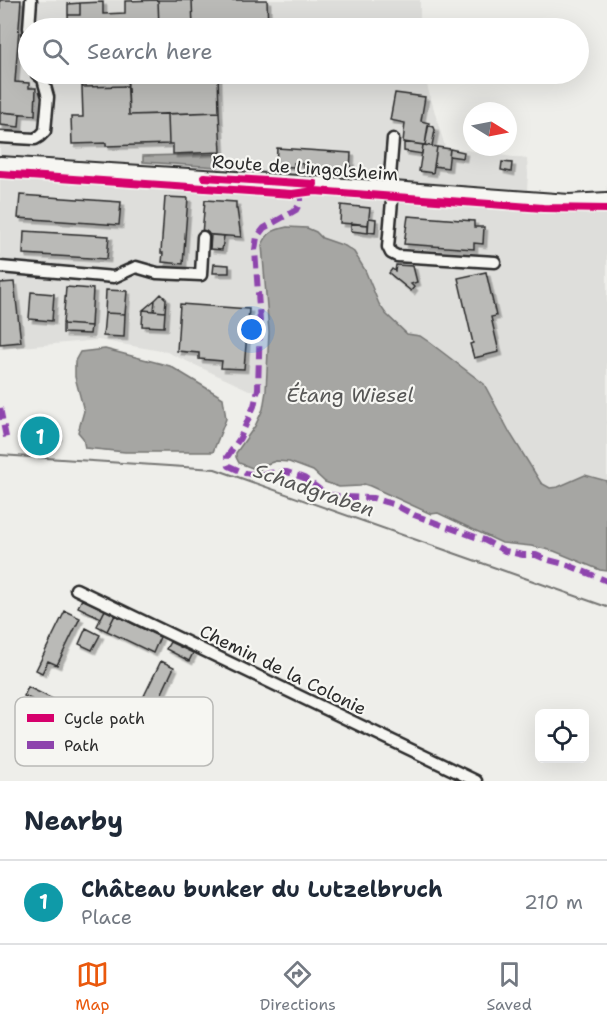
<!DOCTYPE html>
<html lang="en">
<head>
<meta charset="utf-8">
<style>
	body { margin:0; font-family:"Shantell Sans",sans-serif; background:#f6f6f7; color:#1f2937 }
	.controls { position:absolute; right:18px; bottom:18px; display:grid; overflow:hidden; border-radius:9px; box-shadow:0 6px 24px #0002 }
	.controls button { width:54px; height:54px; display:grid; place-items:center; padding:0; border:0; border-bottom:2px solid #e0e1e3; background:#fff; color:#1f2937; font:30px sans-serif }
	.compass { position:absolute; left:463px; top:102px; width:54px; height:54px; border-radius:50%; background:#fff; box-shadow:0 6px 24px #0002; rotate:100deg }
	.you { position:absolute; left:252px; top:330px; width:21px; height:21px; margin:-15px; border:4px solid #fff; border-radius:50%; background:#1a73e8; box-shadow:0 0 0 9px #1a73e833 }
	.badge { display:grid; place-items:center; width:39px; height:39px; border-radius:50%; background:#ea580c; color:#fff; font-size:20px; font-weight:700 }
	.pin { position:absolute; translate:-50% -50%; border:3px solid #fff; box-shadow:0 2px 6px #0006 }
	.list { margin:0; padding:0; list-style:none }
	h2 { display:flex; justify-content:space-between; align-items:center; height:78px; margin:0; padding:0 24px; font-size:26px }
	h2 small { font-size:20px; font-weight:400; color:#747a83 }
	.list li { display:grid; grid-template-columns:39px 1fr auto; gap:18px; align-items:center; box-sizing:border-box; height:84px; padding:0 24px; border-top:2px solid #e0e1e3 }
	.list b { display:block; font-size:22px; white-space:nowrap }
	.list p { margin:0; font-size:20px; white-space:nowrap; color:#747a83 }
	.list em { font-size:20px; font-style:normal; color:#747a83 }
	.icon { flex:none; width:33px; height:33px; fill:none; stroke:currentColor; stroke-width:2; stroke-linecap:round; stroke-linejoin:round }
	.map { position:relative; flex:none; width:607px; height:781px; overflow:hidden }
	.search { position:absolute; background:#fff; box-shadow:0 6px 24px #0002; left:18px; right:18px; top:18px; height:66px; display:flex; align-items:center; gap:15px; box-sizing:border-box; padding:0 21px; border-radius:33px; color:#747a83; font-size:22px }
	.sheet { height:162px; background:#fff }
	nav { display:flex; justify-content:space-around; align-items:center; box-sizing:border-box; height:84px; border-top:2px solid #e0e1e3; background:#fff; font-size:16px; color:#747a83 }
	nav a { display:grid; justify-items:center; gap:3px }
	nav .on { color:#ea580c }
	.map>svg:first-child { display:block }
</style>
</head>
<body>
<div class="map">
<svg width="607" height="781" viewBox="0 0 607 781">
	<defs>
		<filter id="shadow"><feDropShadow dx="3.5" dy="3.5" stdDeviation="0" flood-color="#0004"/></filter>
	</defs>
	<rect width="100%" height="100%" fill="#eeeeea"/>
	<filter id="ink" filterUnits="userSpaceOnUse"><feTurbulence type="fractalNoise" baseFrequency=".0167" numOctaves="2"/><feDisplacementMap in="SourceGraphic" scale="12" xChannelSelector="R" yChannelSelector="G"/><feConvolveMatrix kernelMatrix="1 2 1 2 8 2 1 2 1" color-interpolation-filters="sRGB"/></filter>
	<g filter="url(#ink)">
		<!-- built -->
		<path fill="#dededb" d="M0 0H420V28H28V74H425L428 89 445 147 527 159 528 174 526 209H604L607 185V481L593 476 550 488 541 483 510 433 484 384 429 342 420 336 407 335 386 314 345 246 322 238 316 232 269 332 266 391 249 390 167 352 98 340 0 349Z"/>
		<!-- water -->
		<path fill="#a6a6a3" stroke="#757573" stroke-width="1.5" d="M220 154 218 167 143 162V156Z
			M287 227 307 228 316 232 322 238 345 246 354 252 365 270 379 304 386 314 407 334 420 336 429 342 484 384 510 433 541 483 550 488 558 487 585 475 607 481V571L600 570 554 551 531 546 502 543 438 513 431 514 370 486 364 484 360 486 339 487 325 482 313 471 289 462 276 461 267 464 260 469H255L239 463 236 457V453L255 426 263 409 266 391 269 332 262 245C268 232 273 230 287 227Z
			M105 349 170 366 223 398 226 419 213 452H125L85 448 83 438 78 432 84 411 75 377V361L80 352Z"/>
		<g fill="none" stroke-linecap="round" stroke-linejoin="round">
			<!-- stream -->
			<path stroke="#757573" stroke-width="2" d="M0 455 215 469 607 607"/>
		</g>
		<!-- building -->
		<path fill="#babab7" stroke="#2b2b2b" stroke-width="1.5" filter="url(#shadow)" d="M0 0H21L15 82 29 83V88H36L35 115 0 112Z
			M158 0 159 28H69L68 15H80V3L103 2V14L125 13V1Z
			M158 0H192L193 28H159Z
			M192 0H267L268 28H193Z
			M80 3V15H68V4Z
			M82 74H127L128 86 82 87Z
			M127 74H218L219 112 129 115Z
			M128 86 129 115 168 114 169 144 106 146V143L72 144 71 117H83L82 87Z
			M395 93 425 97 421 121 429 123 425 145 403 142 405 123 390 120Z
			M0 112 20 114 19 127 0 125Z
			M219 112 221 152 173 154V144H169L168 114Z
			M428 125 434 127 435 130 432 146 425 145Z
			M404 142 423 145 422 154 404 151Z
			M423 145 437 147 433 173 419 171Z
			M437 147 450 149 448 168 434 166Z
			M277 148 351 153 350 171 304 168V164L294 163V167L276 166Z
			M450 149 464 152 463 158 449 156Z
			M502 162 512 163 511 172 501 170Z
			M20 195 121 202 119 225 18 218Z
			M165 197 188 198 183 264 162 262 163 253H161V252Z
			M205 200 236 202V209H237L241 237 202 234Z
			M341 205 370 208 368 225 340 223Z
			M408 216 474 221V227H484L483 244 474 243V249L404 244Z
			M369 218 376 219 375 233 368 232Z
			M351 223 368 225V233L351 231Z
			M24 231 109 236 107 259 23 254Z
			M211 235 224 236 222 250 210 249Z
			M214 264 229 265V273H213Z
			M396 265 413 266 417 282 411 284 414 287 411 291 389 273 392 269 395 271Z
			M486 272 496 316 491 317 499 352 474 358 470 344 473 343 458 278Z
			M14 282 21 342 0 344V283Z
			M66 287 93 289 91 326 63 324Z
			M106 290 127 291 125 314 105 313Z
			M31 292 54 294 52 321 29 319Z
			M161 294 166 299 165 312 154 311 155 300Z
			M155 300 154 311 143 310 150 304Z
			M180 304 249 309 244 369 221 368 222 361 199 359V353L177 351Z
			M143 310 165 312 164 327 142 326Z
			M105 313 125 314 124 337 103 336Z
			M63 324 91 326 90 334 63 333Z
			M57 430 58 437 24 444 22 436Z
			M82 599 105 610 101 618 78 607Z
			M105 610 115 615 107 631 97 626Z
			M65 611 80 618 57 665 48 661 42 673 36 670Z
			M115 615 160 637 153 653 107 631Z
			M86 628 100 635 92 650 79 644Z
			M170 642 193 653 189 661 166 649Z
			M161 661 174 667 154 710 140 704Z
			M28 687 61 703 57 711 24 696Z"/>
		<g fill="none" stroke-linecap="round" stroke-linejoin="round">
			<defs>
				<path id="minor" d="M29 28 31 0
					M28 35 27 52 28 57
					M0 137 35 139 40 136 45 131 48 97 43 79 37 74
					M389 189 393 139
					M393 189 388 247 391 253 397 256 495 262
					M0 267 114 277 136 267 157 273 201 275 203 237
					M76 589 476 781"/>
				<path id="major" d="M0 164 393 189 569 202 607 200"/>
			</defs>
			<!-- minor casing -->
			<use href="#minor" stroke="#2b2b2b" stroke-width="15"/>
			<!-- major casing -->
			<use href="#major" stroke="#2b2b2b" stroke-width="18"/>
			<!-- minor -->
			<use href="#minor" stroke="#f6f6f2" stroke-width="10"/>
			<!-- major -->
			<use href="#major" stroke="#f6f6f2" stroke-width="14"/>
			<!-- quiet -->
			<path stroke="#8e44ad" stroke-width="6" stroke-dasharray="12 6" stroke-linecap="butt" d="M301 189V201L296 210 264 228 257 237 255 250 260 322 258 389 254 406 240 438 227 457V461L229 466 245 473 257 475 277 472H287L304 478 323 492 330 495 346 497 373 498 382 501 393 504 414 515 484 540 505 551 523 555H536L545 559 568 565 607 581
				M0 408 7 442"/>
			<defs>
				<path id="cycleway" d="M0 174 292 194 315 191 543 208 607 209
					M204 177 314 184"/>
			</defs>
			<!-- cycleway casing -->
			<use href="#cycleway" stroke="#f6f6f2" stroke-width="11"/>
			<!-- cycleway -->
			<use href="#cycleway" stroke="#d6006c" stroke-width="8"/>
		</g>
	</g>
	<g text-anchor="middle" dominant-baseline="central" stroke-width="4.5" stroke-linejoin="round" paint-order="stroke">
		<!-- street labels -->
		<g font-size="18" fill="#2b2b2b" stroke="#f6f6f2">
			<text transform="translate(305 168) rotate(4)">Route de Lingolsheim</text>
			<text transform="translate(283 670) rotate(26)">Chemin de la Colonie</text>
		</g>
		<!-- water labels -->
		<g font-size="20" font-style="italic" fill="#565655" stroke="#f6f6f2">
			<text x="350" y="395">Étang Wiesel</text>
			<text transform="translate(314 490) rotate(19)">Schadgraben</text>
		</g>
	</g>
	<!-- legend -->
	<rect x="15" y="697" width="198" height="69" rx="9" fill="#f6f6f2" stroke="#b9b9b6" stroke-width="1.5"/>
	<rect x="27" y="714" width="27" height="8" fill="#d6006c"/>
	<rect x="27" y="741" width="27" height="8" fill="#8e44ad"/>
	<g font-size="16" fill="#2b2b2b">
		<text x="64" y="724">Cycle path</text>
		<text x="64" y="751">Path</text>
	</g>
</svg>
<div class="controls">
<button><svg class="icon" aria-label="locate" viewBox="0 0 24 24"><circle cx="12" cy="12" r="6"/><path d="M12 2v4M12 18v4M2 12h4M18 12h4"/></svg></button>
</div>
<svg class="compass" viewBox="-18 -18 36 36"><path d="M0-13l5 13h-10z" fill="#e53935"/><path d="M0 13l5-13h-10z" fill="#747a83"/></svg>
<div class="you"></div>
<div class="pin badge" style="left:40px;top:436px;background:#0f9aa8">1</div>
<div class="search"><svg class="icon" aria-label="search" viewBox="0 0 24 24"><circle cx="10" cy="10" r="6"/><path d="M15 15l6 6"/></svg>Search here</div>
</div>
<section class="sheet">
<h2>Nearby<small></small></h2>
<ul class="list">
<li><span class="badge" style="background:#0f9aa8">1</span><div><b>Château bunker du Lutzelbruch</b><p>Place</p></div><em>210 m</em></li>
</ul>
</section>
<nav>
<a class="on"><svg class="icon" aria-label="map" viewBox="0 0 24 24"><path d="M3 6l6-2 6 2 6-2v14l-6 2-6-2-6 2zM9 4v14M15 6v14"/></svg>Map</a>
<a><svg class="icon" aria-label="directions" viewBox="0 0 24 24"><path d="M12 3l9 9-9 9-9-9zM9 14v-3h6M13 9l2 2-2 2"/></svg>Directions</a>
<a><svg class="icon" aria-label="saved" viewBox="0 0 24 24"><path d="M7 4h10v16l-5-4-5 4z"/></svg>Saved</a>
</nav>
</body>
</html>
